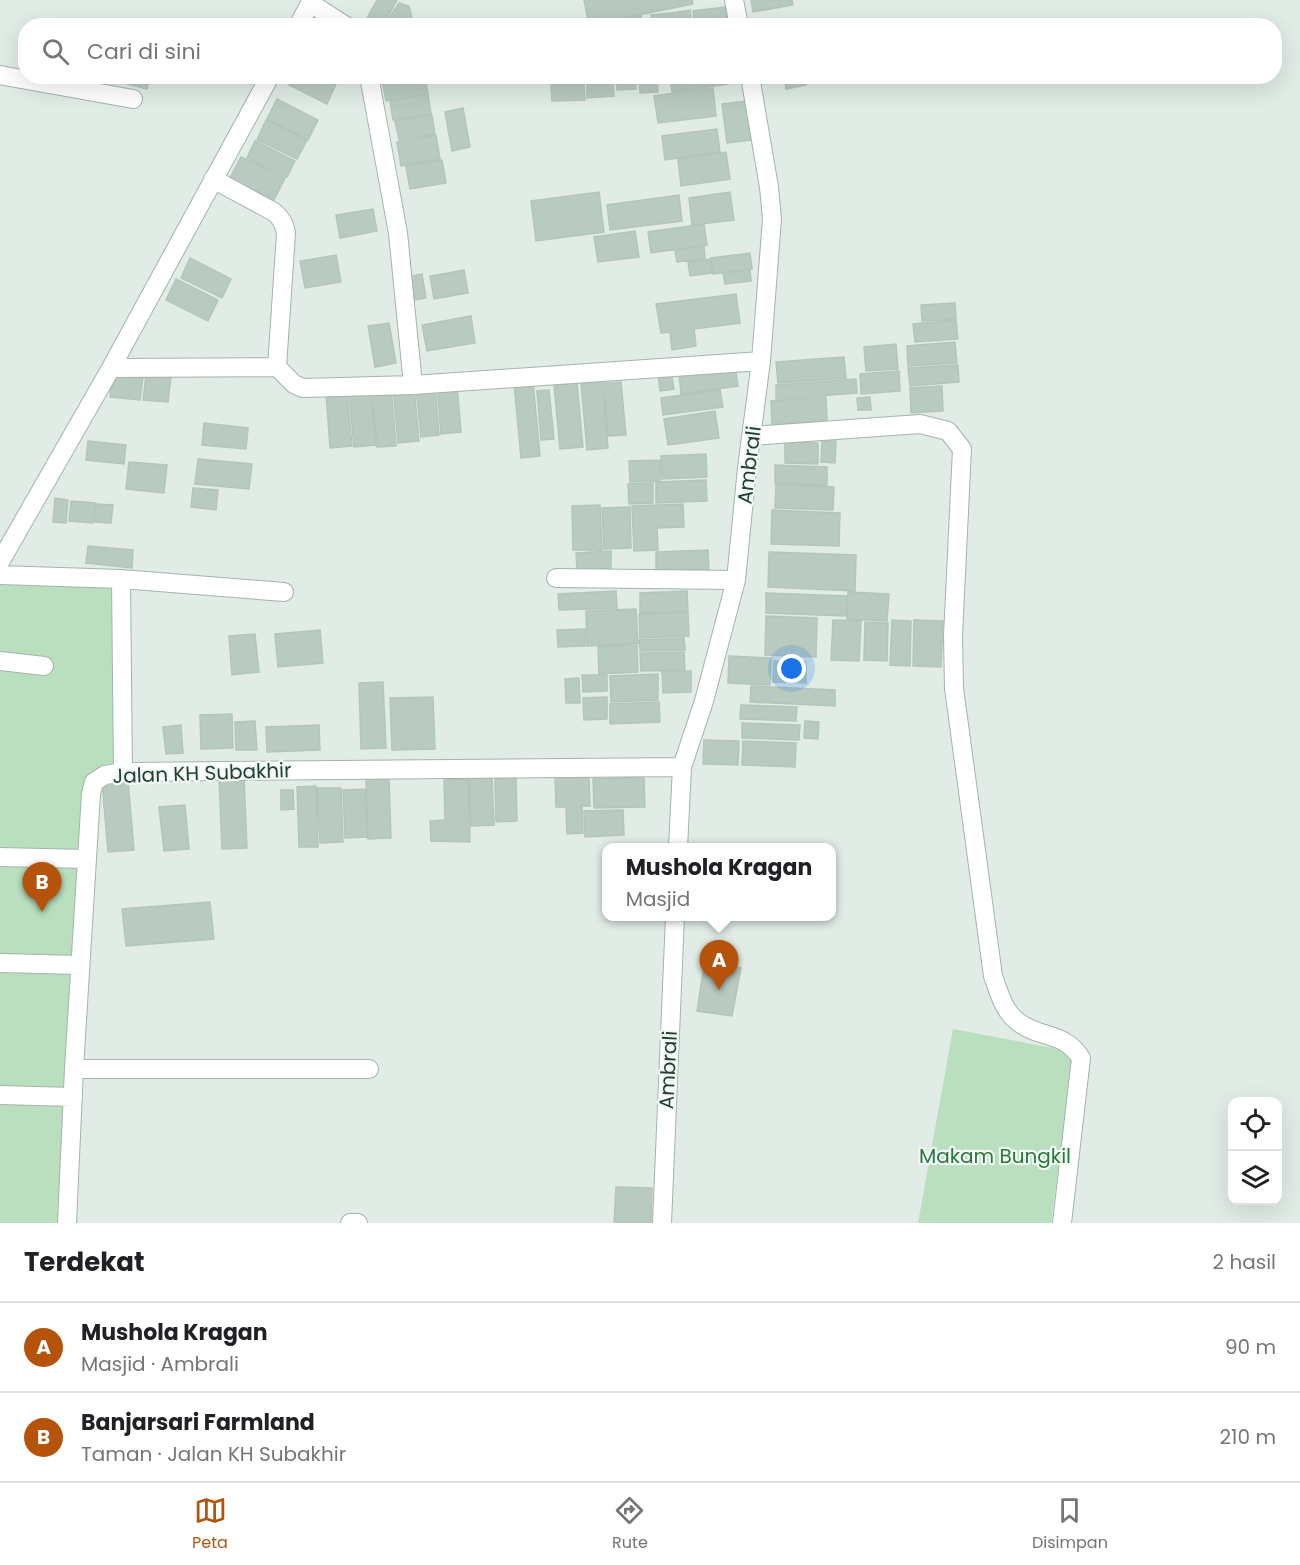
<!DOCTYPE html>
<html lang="id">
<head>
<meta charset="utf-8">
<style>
	body { margin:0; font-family:Poppins,sans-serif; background:#f6f6f6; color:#202124 }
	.controls { position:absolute; right:18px; bottom:18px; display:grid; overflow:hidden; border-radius:12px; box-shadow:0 6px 24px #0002 }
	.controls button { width:54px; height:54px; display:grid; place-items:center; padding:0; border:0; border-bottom:2px solid #e0e0e0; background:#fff; color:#202124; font:30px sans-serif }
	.you { position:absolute; left:792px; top:669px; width:21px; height:21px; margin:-15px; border:4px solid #fff; border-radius:50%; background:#1a73e8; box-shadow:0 0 0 9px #1a73e833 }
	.badge { display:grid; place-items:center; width:39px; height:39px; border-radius:50%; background:#b45309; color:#fff; font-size:20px; font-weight:700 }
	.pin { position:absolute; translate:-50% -50px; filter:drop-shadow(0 2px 3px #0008) }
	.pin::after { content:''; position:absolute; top:32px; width:21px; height:18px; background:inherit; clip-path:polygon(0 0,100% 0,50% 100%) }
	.popup { position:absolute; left:602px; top:843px; width:234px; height:78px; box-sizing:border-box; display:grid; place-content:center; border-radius:12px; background:#fff; filter:drop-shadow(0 2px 4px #0005); font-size:20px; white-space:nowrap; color:#757577 }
	.popup b { font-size:22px; color:#202124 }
	.popup::after { content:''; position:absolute; left:50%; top:100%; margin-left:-12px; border:12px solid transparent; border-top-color:#fff }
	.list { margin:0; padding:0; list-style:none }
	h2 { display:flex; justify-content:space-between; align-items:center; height:78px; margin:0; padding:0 24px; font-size:26px }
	h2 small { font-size:20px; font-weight:400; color:#757577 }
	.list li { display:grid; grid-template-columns:39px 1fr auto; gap:18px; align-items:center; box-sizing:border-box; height:90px; padding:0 24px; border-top:2px solid #e0e0e0 }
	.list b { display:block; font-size:22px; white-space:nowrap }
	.list p { margin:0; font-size:20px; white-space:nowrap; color:#757577 }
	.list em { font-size:20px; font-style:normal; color:#757577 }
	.icon { flex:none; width:33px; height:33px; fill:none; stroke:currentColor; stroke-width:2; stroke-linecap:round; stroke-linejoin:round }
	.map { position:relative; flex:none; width:1300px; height:1223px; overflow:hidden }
	.search { position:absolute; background:#fff; box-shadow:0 6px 24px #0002; left:18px; right:18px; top:18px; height:66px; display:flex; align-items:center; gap:15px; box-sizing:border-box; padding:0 21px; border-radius:24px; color:#757577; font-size:22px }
	.sheet { height:258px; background:#fff }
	nav { display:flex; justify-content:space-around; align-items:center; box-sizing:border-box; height:84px; border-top:2px solid #e0e0e0; background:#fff; font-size:16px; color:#757577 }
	nav a { display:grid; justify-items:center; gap:3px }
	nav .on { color:#b45309 }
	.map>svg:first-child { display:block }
</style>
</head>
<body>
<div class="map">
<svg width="1300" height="1223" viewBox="0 0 1300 1223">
	<rect width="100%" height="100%" fill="#e1ece6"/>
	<!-- green -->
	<path fill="#b9dfbe" d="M0 577 120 583 117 772 91 794 67 1223H0Z
		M953 1029 1074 1052 1051 1223H918Z"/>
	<!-- building -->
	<path fill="#b9cac1" stroke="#b3c6bc" stroke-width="1.5" d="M377 0H397L383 26H375L366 20Z
		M584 0H692L693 4 589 25Z
		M751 0H792L793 5 753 12Z
		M399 3 409 6 414 26H384Z
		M725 7 728 26H695L693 11Z
		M690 10 692 26H674L672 13Z
		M671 13 673 26H652L651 15Z
		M641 16 642 26H605L604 24Z
		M97 76H150L147 89Z
		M293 76H322L336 84 327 104 289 85Z
		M403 76H425L428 94 386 101 382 80Z
		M555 76H582L583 83 555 84Z
		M587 76H613V82L588 84Z
		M616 76H635L636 89 617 90Z
		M639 76H657L658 92 640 93Z
		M670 76H727L728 84 672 92Z
		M784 76H804L806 85 786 89Z
		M613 83 614 96 587 98V85Z
		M584 84 585 100 552 101 551 85Z
		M713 88 716 116 658 123 654 96Z
		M428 94 431 114 393 120 390 101Z
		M277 99 318 120 308 140 267 119Z
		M746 101 751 140 727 143 722 104Z
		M463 108 470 147 452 151 445 112Z
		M432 115 435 134 399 140 395 121Z
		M266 120 307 140 297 159 257 140Z
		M717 129 720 152 665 160 662 136Z
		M436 135 440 159 401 166 397 142Z
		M255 141 295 161 287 177 247 158Z
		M726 152 730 179 681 186 678 159Z
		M241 157 285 178 274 200 230 178Z
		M442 160 446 183 410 189 406 166Z
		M599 192 604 232 536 241 531 201Z
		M730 192 734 220 692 225 689 198Z
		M679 195 682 221 610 230 607 205Z
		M373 209 377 231 340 238 336 215Z
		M704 224 707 245 651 253 648 232Z
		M635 231 639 257 598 262 594 237Z
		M704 246 705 259 677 262 675 250Z
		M750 253 752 269 713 274 711 258Z
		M336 255 341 282 305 288 300 261Z
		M190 258 231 279 222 298 181 278Z
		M710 259 712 273 690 276 688 262Z
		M464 270 468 293 434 299 430 276Z
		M750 270 751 281 725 284 723 273Z
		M422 274 426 298 415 300 410 276Z
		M176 279 218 300 208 321 166 300Z
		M736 294 740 323 694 329 696 346 672 350 670 332 661 333 656 304Z
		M955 303 956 319 922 321 921 305Z
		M471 316 475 343 427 351 422 325Z
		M956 320 958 339 915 342 913 324Z
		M389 323 396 363 375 367 368 326Z
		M955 342 957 363 908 366 907 346Z
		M896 344 898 369 866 371 864 347Z
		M844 357 846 378 778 383 776 362Z
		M958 365 959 382 910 386 908 368Z
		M735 366 738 386 681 394 679 374Z
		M671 371 674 389 660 391 658 373Z
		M899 371 900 391 861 394 860 374Z
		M112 374 143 377 140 400 110 397Z
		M146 374 171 376 168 402 143 400Z
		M856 379 857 393 776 399V385Z
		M602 381 608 448 587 450 581 383Z
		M533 382 540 456 521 458 514 384Z
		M621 382 626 435 608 436 604 383Z
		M577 383 583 447 560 449 554 385Z
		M457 385 461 432 441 434 437 386Z
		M435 386 439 435 421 437 416 387Z
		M942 386 943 411 911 413 910 388Z
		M391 387 396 446 377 447 372 389Z
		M414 387 419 441 398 443 393 388Z
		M370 389 376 445 354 447 349 391Z
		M347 390 352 446 330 448 326 392Z
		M549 390 554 439 541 440 537 391Z
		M720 390 723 407 663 415 661 398Z
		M826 397 827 420 772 425 771 401Z
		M870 397 871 410H858L857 398Z
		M715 411 719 438 668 445 664 419Z
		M204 423 248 428 246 449 202 445Z
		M88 441 126 445 124 464 86 460Z
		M822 441H836L835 463 821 462Z
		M785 442 818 443V464L785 463Z
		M706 454 707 477 662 479 661 456Z
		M198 459 252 464 249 489 195 484Z
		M660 460V481L630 482 629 461Z
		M129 462 167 465 164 493 126 489Z
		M775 465 827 467V485L775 483Z
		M706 480 707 501 656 503V482Z
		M653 483V503L629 504 628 484Z
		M776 484 834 487 833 510 775 508Z
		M193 488 218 490 216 510 191 507Z
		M55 498 68 500 66 523 53 522Z
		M71 501 95 503 93 523 69 521Z
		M96 504 113 505 111 523 95 522Z
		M683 504 684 527 657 528 658 550 634 551 632 506Z
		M600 505 602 550H573L572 506Z
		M630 507 631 548 604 549 602 508Z
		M772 510 840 513 839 546 771 544Z
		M88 546 133 550 132 568 86 563Z
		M708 550 709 571 656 573V552Z
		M611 551V568L577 570 576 553Z
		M769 552 856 555 855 591 768 587Z
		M616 591 617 608 559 610 558 594Z
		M687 591 688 612 640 613V593Z
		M848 592 889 594 887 621 847 619Z
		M766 593 847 596 846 616 766 613Z
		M636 609 638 643 587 646 586 611Z
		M688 612 689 636 640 638 639 614Z
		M766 616 817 618 816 657 765 655Z
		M833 620 861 621 859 661 831 660Z
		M892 620 911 621 910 666 890 665Z
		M914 620 943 621 941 667 913 666Z
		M865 622 888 623 887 661 864 660Z
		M585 629V646L558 647 557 630Z
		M320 630 323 663 278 667 275 634Z
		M255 634 259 672 232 675 229 636Z
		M684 638 685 650 640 651 639 640Z
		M637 645 638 672 599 674 598 646Z
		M684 652 685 670 641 671 640 653Z
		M729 656 771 658 770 685 728 683Z
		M774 661 806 662V683L773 682Z
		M691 671V692L663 693 662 672Z
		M658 674V700L611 702 610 676Z
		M582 675H607V691L583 692Z
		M579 678 580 703H566L565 679Z
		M383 682 386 748 361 749 359 683Z
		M751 686 835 690V706L750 702Z
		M433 697 435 749 392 750 390 698Z
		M607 697V719L584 720 583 698Z
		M659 702 660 722 610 724V704Z
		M741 705 797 707 796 721 740 719Z
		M232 714 233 748 201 749 200 715Z
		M255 721 257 750H236L235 722Z
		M805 721 819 722 818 739 804 738Z
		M742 723 800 725 799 740 742 738Z
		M181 725 183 753 166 754 163 727Z
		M319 725 320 750 267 752 266 727Z
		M704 740 739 741 738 765 703 764Z
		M743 741 796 743 795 767 742 765Z
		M244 777 247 848 222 849 219 778Z
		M366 777H389L391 838 368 839Z
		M555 777H589L590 806H582L583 833 567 834 566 807H556Z
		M644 777 645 807 594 808 593 779Z
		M492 778 494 825 471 826 469 779Z
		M516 778 517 821 496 822 495 779Z
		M468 779 470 842 431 841 430 821 445 820 444 780Z
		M128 780 134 850 108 852 102 782Z
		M316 786 318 847H299L297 787Z
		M317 788H341L343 842 320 843Z
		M365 789 367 837 345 838 343 790Z
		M281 790H293L294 809 281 810Z
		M185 805 189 849 164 851 159 807Z
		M623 810 624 835 585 837 584 811Z
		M210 902 214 939 126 946 122 909Z
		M705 959 741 968 732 1016 697 1011Z
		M616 1187 652 1188 651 1223H614Z"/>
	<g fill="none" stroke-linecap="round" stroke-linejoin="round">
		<defs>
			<path id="minor" d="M734 0 739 26
				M310 3 346 26
				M298 26 312 0
				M0 75 133 99
				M369 76 398 233 413 385
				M213 179 274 212C281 218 284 223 286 233L277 367 294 384 303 388 413 385 761 361
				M111 368 277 367
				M752 436 920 424 948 431 962 449 953 636 954 688 993 976C999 992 1003 1010 1017 1021 1039 1039 1064 1031 1081 1058L1062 1223
				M0 562 111 368 270 76
				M0 575 121 579 284 592
				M556 578 736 580
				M121 579 123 772
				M0 661 44 666
				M678 848 682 767 704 701 736 580 747 468 761 361 772 219 769 187 750 76
				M0 857 86 859
				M0 963 80 965
				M74 1069H369
				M0 1095 73 1097
				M67 1223 74 1069 91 794 94 782 105 775 123 772 682 767
				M350 1223H358
				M662 1223 675 916"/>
		</defs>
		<!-- minor casing -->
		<use href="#minor" stroke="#a4b4ac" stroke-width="20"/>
		<!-- minor -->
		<use href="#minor" stroke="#fff" stroke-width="18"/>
	</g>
	<g text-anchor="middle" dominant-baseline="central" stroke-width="4.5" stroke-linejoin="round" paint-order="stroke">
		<!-- street labels -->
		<g font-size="20" fill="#213e32" stroke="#f2f9f4">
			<text transform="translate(749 465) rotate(-83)">Ambrali</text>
			<text transform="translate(202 773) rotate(-2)">Jalan KH Subakhir</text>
			<text transform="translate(668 1070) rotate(-87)">Ambrali</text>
		</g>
		<!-- park labels -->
		<g font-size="20" fill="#29773d" stroke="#f2f9f4">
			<text x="995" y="1156">Makam Bungkil</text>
		</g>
	</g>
</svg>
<div class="controls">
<button><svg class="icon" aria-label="locate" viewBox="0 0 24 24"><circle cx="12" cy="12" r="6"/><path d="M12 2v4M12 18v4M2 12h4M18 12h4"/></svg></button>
<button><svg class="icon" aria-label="layers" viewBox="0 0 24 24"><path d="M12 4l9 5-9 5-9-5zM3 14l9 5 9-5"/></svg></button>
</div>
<div class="you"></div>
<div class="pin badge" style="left:719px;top:990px">A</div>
<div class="popup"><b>Mushola Kragan</b>Masjid</div>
<div class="pin badge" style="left:42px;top:912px">B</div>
<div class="search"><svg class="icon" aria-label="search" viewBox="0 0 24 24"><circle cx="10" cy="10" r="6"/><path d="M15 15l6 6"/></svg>Cari di sini</div>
</div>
<section class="sheet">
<h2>Terdekat<small>2 hasil</small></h2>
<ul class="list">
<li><span class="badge">A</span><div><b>Mushola Kragan</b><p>Masjid · Ambrali</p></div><em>90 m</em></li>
<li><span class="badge">B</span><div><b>Banjarsari Farmland</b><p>Taman · Jalan KH Subakhir</p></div><em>210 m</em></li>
</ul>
</section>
<nav>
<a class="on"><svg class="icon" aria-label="map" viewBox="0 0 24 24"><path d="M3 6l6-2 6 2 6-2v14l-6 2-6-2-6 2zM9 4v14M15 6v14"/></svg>Peta</a>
<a><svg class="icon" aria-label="directions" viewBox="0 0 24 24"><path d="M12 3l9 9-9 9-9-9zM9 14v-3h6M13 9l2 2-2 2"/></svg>Rute</a>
<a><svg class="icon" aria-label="saved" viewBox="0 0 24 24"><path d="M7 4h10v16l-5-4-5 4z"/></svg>Disimpan</a>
</nav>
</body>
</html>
